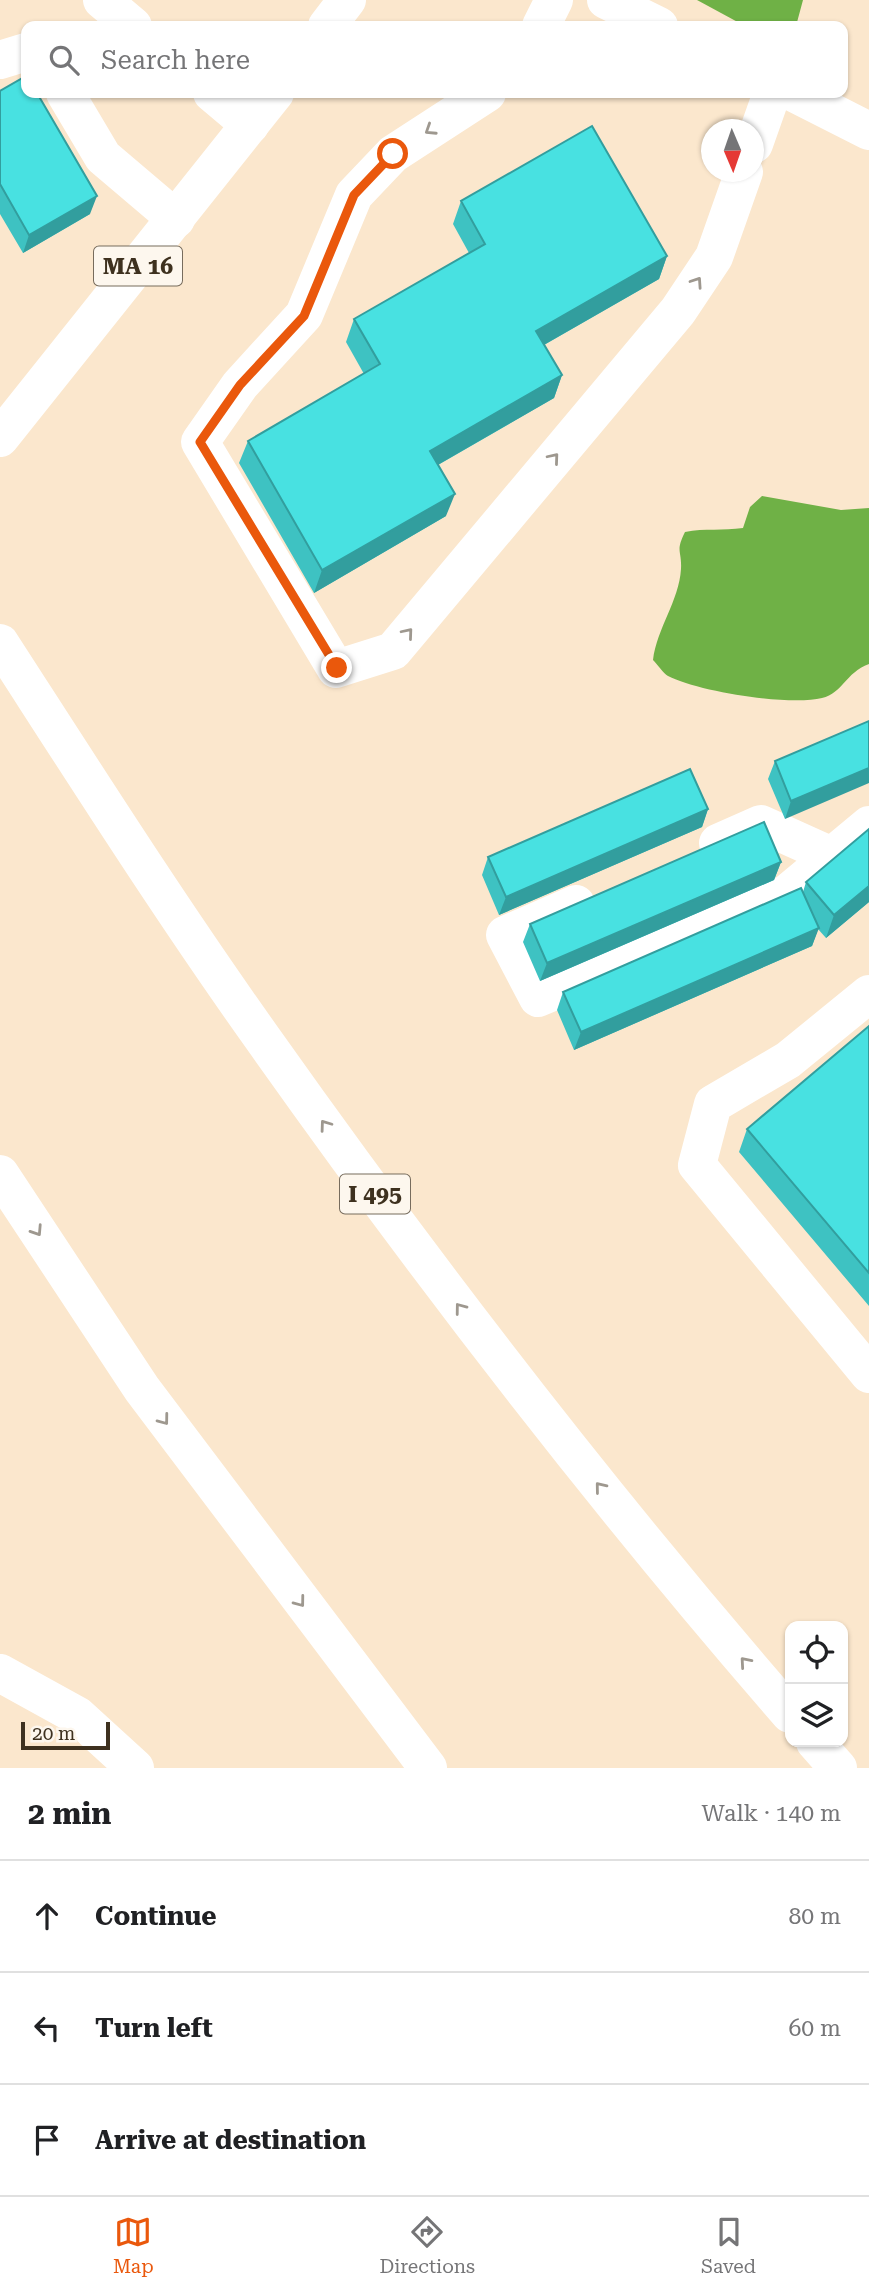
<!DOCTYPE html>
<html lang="en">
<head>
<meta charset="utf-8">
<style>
	body { margin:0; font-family:"Roboto Serif",serif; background:#f6f6f6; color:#202124 }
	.controls { position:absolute; right:21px; bottom:21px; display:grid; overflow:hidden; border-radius:14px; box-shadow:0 2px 5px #0004 }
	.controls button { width:63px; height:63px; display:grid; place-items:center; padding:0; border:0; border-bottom:2px solid #e0e0e0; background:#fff; color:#202124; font:35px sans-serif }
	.compass { position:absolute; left:701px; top:119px; width:63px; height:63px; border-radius:50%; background:#fff; box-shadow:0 2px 5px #0004; rotate:178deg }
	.scale { position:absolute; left:21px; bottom:18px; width:89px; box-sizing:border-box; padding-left:7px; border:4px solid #3e311f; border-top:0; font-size:19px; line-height:24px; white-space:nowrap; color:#3e311f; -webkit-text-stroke:5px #fdf7ee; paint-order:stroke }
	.stop { position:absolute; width:21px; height:21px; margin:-16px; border:5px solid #ea580c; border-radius:50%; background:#fff }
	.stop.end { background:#ea580c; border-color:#fff; box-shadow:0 2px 7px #0008 }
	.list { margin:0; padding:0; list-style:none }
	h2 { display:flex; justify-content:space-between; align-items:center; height:91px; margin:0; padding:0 28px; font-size:30px }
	h2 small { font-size:23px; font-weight:400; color:#757577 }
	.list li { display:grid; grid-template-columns:46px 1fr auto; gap:21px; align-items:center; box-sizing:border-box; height:112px; padding:0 28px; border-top:2px solid #e0e0e0 }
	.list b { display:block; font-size:26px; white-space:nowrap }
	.list em { font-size:23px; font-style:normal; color:#757577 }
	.icon { flex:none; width:38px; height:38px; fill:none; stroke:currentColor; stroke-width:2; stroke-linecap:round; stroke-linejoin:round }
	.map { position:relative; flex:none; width:869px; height:1768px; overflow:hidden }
	.search { position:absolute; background:#fff; box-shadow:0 2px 5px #0004; left:21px; right:21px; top:21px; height:77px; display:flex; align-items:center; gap:18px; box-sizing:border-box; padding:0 24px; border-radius:14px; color:#757577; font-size:26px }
	.sheet { height:427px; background:#fff }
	nav { display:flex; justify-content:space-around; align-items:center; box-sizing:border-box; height:98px; border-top:2px solid #e0e0e0; background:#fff; font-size:19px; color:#757577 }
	nav a { display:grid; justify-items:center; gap:4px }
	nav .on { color:#ea580c }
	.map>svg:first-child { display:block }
</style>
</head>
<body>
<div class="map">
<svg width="869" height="1768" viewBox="0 0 869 1768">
	<rect width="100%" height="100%" fill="#fbe7cd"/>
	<!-- water -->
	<path fill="#6fb146" d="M697 0H803L796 26H745Z
		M762 496 841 510 869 508V664C845 673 843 693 822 698 790 706 699 692 668 676 663 673 658 665 653 660 657 628 679 601 681 569 682 550 675 552 685 532 705 528 723 531 743 528L750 507Z"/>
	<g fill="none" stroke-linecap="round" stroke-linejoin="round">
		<!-- minor -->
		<path stroke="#fff" stroke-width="38" d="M102 0 133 26
			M541 26 554 0
			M0 60 26 52
			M65 93 103 157 176 219
			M212 93 250 125
			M487 93 393 154 354 195 304 315 240 385 200 442 336 669 393 651 678 311 714 257 744 172
			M754 144 772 93
			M718 843 761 824 832 856
			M576 904 505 935 538 998 786 894 869 825
			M869 994 788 1060 713 1104 697 1165 869 1374
			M0 1673 78 1716 135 1768"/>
		<!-- major -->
		<path stroke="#fff" stroke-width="38" d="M606 0 659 26
			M327 26 347 0
			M794 93 869 131
			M0 438 275 93"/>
		<!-- highway -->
		<path stroke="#fff" stroke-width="38" d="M0 643C86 776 171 910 263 1039 428 1272 602 1498 790 1714
			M0 1174 142 1389 428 1768
			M815 1742 838 1768"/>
	</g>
	<!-- wall -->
	<path fill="#3ec2c2" d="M0 91 90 214 23 253 0 214Z
		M461 201 667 256 659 279 544 345 562 375 554 398 438 465 446 516 314 593 239 463 248 441 364 374 346 342 354 319 469 253 453 224Z
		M869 721 785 819 768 779 775 761Z
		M708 809 702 827 499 915 482 875 488 857Z
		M869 829V902L826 938 818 929 812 946 574 1050 557 1010 563 992 803 892 806 882Z
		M781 862 774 880 540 981 523 942 530 924Z
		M869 1026V1306L739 1152 747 1129Z"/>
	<!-- shaded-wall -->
	<path fill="#329e9e" d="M97 196 90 214 23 253 29 235Z
		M667 256 659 279 528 354 536 331Z
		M562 375 554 398 422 474 430 451Z
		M455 494 446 516 314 593 322 570Z
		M869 768V783L785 819 791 801Z
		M708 809 702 827 499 915 506 897Z
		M781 862 774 880 540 981 547 963Z
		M869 886V902L826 938 834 915Z
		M819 928 812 946 574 1050 581 1032Z"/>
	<!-- building -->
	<path fill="#48e1e1" stroke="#329e9e" stroke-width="2" d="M26 76V93H37L97 196 29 235 0 184V91Z
		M592 126 667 256 536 331 562 375 430 451 455 494 322 570 248 441 380 364 354 319 485 244 461 201Z
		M869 721V768L791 801 775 761Z
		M690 769 708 809 506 897 488 857Z
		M764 822 781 862 547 963 530 924Z
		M869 829V886L834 915 806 882Z
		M801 888 819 928 581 1032 563 992Z
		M869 1026V1273L747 1129Z"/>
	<!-- one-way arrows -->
	<defs><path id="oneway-chevron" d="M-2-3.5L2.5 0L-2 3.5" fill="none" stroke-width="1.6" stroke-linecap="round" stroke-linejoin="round" transform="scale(1.75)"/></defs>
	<g stroke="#9e988f">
		<use href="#oneway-chevron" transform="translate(430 130) rotate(147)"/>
		<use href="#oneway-chevron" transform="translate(697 282) rotate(-56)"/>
		<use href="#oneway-chevron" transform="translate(554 458) rotate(-50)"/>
		<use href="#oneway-chevron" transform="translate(408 633) rotate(-50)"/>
		<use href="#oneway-chevron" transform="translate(325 1125) rotate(-126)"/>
		<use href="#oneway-chevron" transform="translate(37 1231) rotate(57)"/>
		<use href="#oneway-chevron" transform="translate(460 1308) rotate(-127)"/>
		<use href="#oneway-chevron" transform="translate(164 1420) rotate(53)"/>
		<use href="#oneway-chevron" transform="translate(600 1487) rotate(-129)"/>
		<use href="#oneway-chevron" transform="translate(300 1602) rotate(53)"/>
		<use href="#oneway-chevron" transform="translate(745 1662) rotate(-131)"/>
	</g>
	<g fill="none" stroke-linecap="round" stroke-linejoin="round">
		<!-- route -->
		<path stroke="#ea580c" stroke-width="9" d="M337 668 200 442 240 385 304 316 354 195 393 154"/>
	</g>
	<g text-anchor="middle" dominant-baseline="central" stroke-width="5" stroke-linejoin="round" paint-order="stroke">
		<!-- shield labels -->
		<g fill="#fdf7ee" stroke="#776c5d" stroke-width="2">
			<rect x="94" y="246.5" width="88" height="39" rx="5"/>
			<rect x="340" y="1174.5" width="70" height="39" rx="5"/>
		</g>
		<g font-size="23" font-weight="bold" fill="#3e311f">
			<text x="138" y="266">MA 16</text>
			<text x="375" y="1194">I 495</text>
		</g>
	</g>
</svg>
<div class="controls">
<button><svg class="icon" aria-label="locate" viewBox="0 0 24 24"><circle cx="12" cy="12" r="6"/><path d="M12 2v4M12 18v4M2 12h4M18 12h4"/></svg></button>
<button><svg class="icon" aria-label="layers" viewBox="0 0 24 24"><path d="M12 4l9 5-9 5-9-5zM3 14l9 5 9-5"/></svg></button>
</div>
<svg class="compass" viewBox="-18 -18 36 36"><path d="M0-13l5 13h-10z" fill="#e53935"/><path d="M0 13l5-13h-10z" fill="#757577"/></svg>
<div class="scale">20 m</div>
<div class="stop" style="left:393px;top:154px"></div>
<div class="stop end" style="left:337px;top:668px"></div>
<div class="search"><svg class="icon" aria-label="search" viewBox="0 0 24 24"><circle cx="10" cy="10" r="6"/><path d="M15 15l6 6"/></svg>Search here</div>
</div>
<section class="sheet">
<h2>2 min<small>Walk · 140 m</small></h2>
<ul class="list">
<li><svg class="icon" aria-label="ahead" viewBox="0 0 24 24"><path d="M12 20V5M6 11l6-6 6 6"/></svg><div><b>Continue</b></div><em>80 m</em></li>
<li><svg class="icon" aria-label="left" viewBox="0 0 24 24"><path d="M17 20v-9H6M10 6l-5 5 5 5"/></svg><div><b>Turn left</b></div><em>60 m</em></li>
<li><svg class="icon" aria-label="arrive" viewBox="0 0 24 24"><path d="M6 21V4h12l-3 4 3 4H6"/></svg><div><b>Arrive at destination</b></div></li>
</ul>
</section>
<nav>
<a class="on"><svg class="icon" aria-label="map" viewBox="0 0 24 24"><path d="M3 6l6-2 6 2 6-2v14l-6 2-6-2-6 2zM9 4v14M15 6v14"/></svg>Map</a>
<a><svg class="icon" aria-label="directions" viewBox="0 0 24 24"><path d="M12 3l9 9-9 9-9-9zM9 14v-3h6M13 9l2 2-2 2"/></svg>Directions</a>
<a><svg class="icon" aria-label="saved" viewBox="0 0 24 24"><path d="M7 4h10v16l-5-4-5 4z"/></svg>Saved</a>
</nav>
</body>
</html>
